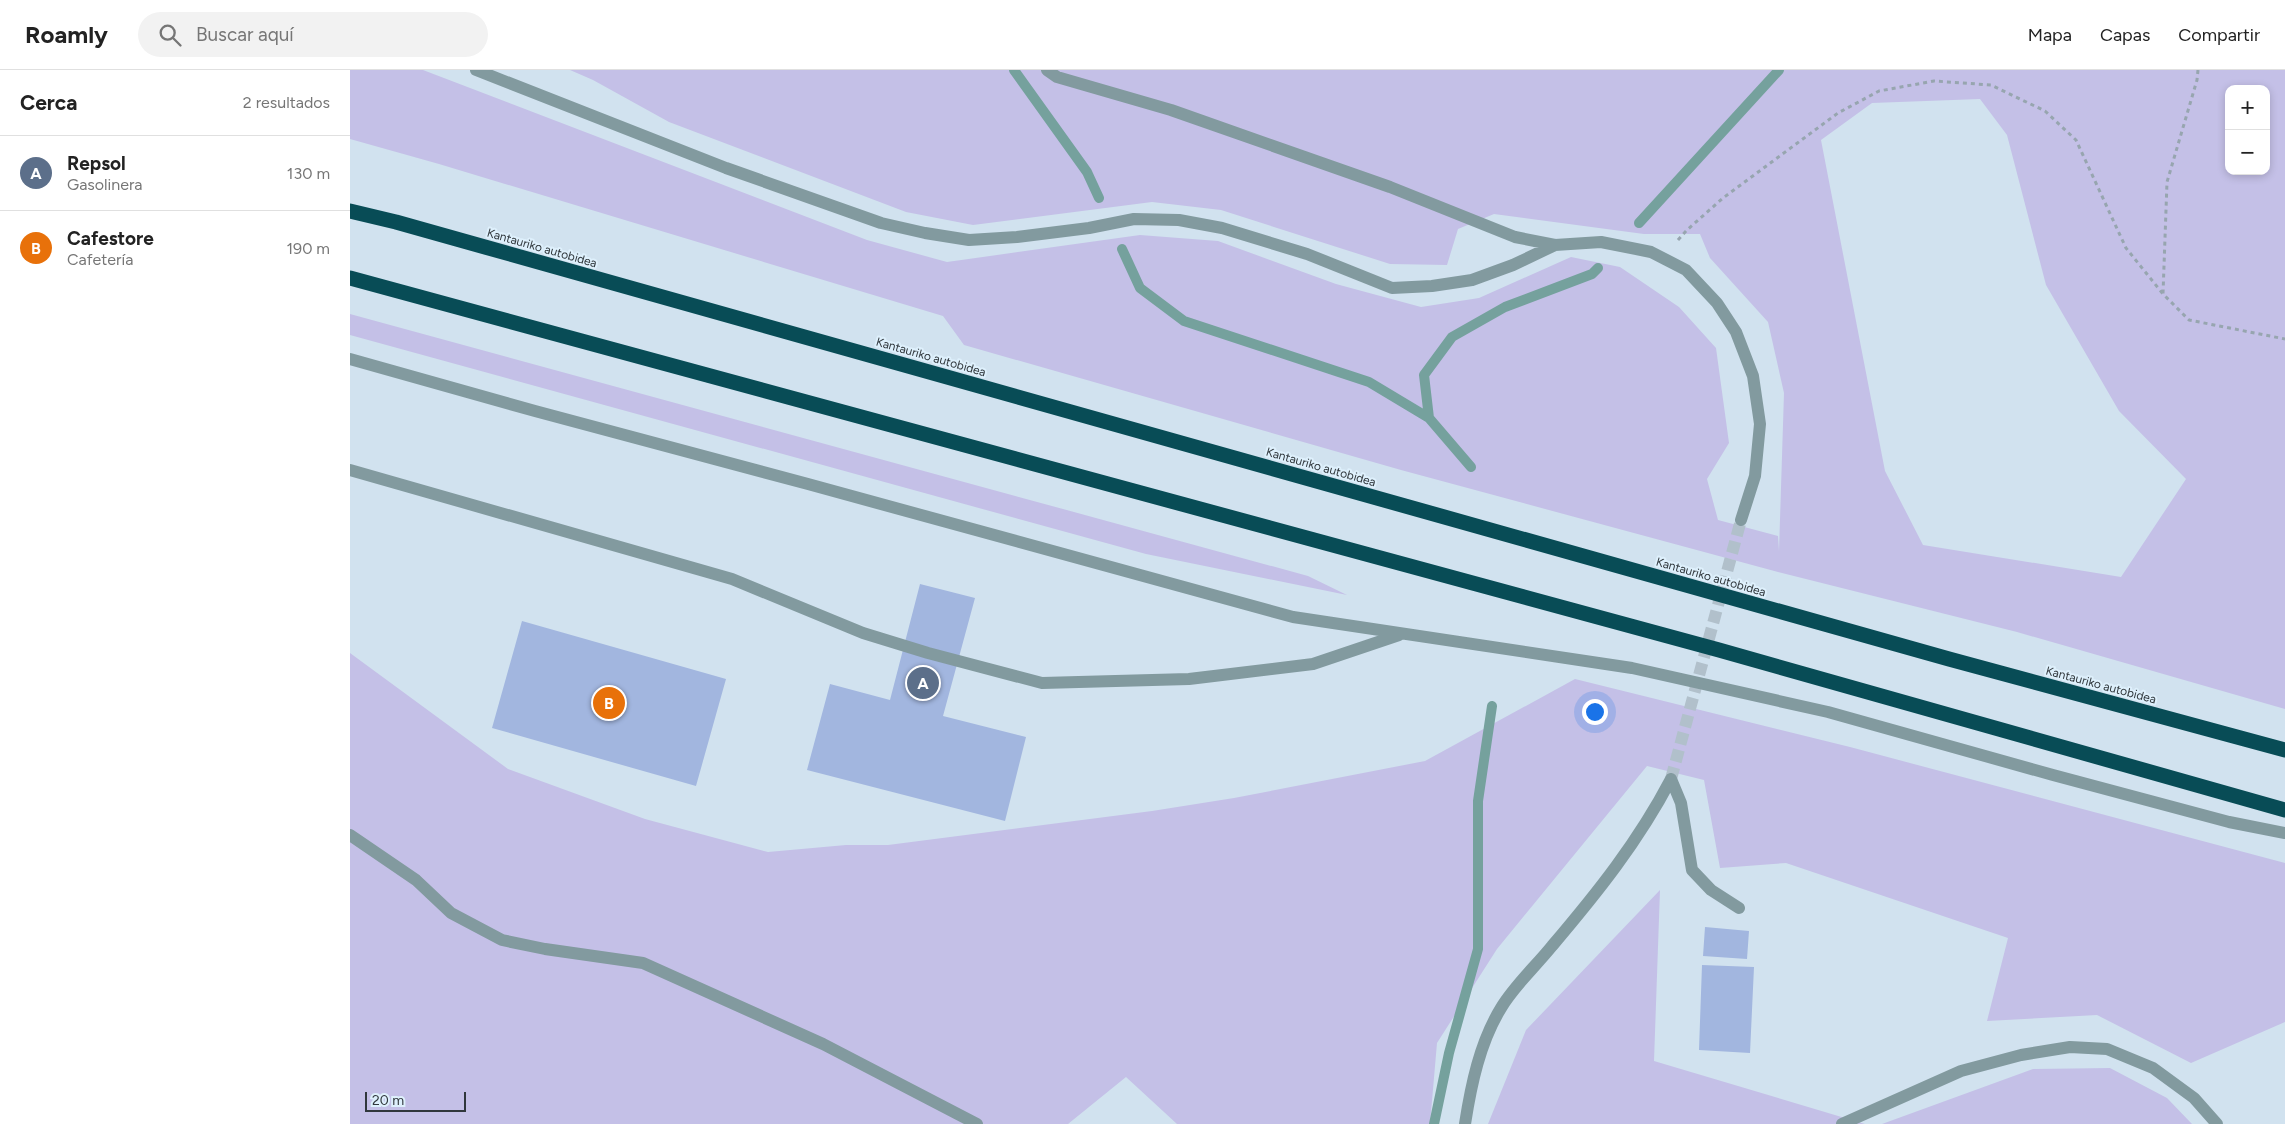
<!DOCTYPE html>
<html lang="es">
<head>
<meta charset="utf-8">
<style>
	body { margin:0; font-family:Figtree,sans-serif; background:#f2f2f2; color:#222 }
	.controls { position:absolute; right:15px; top:15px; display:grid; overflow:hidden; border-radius:10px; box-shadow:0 2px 8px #0003 }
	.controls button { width:45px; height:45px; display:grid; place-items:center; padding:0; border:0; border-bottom:1px solid #e0e0e0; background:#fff; color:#222; font:25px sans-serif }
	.scale { position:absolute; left:15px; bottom:12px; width:101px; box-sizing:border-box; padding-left:5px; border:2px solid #30373c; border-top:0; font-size:14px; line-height:18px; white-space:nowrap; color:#30373c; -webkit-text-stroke:4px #def0fc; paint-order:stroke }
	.you { position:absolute; left:1244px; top:641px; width:18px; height:18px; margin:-12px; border:4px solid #fff; border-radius:50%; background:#1a73e8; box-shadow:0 0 0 8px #1a73e833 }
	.badge { display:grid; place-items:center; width:32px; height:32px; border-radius:50%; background:#0f766e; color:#fff; font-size:16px; font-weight:700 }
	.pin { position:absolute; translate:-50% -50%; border:2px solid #fff; box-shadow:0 1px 5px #0006 }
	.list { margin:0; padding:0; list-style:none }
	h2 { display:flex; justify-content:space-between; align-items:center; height:65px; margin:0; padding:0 20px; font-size:21px }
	h2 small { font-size:16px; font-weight:400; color:#767676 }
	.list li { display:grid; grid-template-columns:32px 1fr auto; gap:15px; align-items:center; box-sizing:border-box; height:75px; padding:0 20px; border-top:1px solid #e0e0e0 }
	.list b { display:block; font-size:19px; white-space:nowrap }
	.list p { margin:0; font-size:16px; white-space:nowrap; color:#767676 }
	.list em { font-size:16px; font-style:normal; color:#767676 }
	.icon { flex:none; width:28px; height:28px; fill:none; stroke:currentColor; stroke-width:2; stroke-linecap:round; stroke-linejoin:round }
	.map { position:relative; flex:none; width:1935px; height:1054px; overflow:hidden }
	header { display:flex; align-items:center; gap:30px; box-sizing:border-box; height:70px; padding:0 25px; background:#fff; border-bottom:1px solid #e0e0e0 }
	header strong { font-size:24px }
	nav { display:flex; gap:28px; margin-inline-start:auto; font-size:18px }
	.search { width:350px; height:45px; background:#f2f2f2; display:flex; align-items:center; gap:12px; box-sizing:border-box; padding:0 18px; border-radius:28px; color:#767676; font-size:19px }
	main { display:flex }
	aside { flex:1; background:#fff }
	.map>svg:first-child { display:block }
</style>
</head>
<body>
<header>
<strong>Roamly</strong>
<div class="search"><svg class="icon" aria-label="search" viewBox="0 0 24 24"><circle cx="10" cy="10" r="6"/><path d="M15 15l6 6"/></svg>Buscar aquí</div>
<nav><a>Mapa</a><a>Capas</a><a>Compartir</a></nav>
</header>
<main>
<aside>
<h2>Cerca<small>2 resultados</small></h2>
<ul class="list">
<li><span class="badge" style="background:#5c6f8a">A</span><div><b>Repsol</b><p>Gasolinera</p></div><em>130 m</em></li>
<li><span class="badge" style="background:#e8710a">B</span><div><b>Cafestore</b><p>Cafetería</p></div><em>190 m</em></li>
</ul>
</aside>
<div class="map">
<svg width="1935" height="1054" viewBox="0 0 1935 1054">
	<rect width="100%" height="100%" fill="#d1e2ef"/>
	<!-- green -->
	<path fill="#c4c0e7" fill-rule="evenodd" d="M0 0H73L517 170 597 192 790 165 868 171 986 214 1071 237 1129 228 1221 187 1270 197 1329 237 1366 278 1379 373 1357 409 1368 450 1428 466 1429 481 1434 323 1418 252 1360 188 1350 164H1294L1144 144 1108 159 1097 195 1040 194 871 140 802 132 623 155 556 142 319 52 243 10 220 0H1935V639L1667 562 1428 502 1051 400 614 275 593 246 89 94 0 69ZM1879 19H1916V101H1879ZM1630 29 1657 65 1696 215 1769 341 1836 409 1771 507 1573 475 1535 401 1471 70 1522 33Z
		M0 244 958 506 997 525 796 484 0 265Z
		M0 583 158 699 295 749 418 782 496 775H538L802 741 884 728 1075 691 1225 609 1500 677 1935 793V952L1841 993 1747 945 1637 951 1658 868 1436 793 1370 798 1354 710 1297 696 1147 879 1087 973 1080 1054H827L776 1007 718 1054H0Z
		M1310 820 1304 991 1515 1054H1138L1176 960Z
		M1760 998 1817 1028 1842 1054H1532L1683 999Z"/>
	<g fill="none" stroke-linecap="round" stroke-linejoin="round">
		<!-- stream -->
		<path stroke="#75a19d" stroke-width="10" d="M664 0 737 102 749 128
			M1289 153 1429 0
			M772 179 790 218 834 251 1019 312 1079 348 1121 397
			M1079 348 1074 305 1102 267 1155 237 1242 204 1248 198
			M1084 1054 1099 983 1128 879V731L1142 636"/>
	</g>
	<!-- building -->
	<path fill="#a2b6df" d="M570 514 625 528 593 646 676 667 655 751 457 700 480 614 540 630Z
		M172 551 376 609 346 716 142 658Z
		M1355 857 1399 861 1397 889 1353 886Z
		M1352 895 1404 897 1400 983 1349 980Z"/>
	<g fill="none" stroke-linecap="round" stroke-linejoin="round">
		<!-- minor-tunnel -->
		<path stroke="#b1c0cb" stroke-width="12" stroke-dasharray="12 6" stroke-linecap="butt" d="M1321 709 1391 450"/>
		<!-- path -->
		<path stroke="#97a5af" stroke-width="3" stroke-dasharray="4 4" stroke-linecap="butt" d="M1848 0 1847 10 1817 112 1813 224 1839 250 1935 269
			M1328 170 1337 160 1373 128 1488 43 1529 21 1584 11 1641 15 1695 41 1726 70 1776 178 1813 224"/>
		<!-- minor -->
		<path stroke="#829a9f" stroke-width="12" d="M126 0 376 98 531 153 575 163 619 170 667 167 739 158 784 149 829 150 872 158 957 184 1042 218 1082 216 1122 210 1163 195 1205 175 1251 172 1301 182 1336 200 1367 233 1386 262 1403 306 1410 354 1405 406 1391 450
			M697 0 707 7 821 40 1040 117 1165 167 1205 175
			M0 289 185 341 458 414 943 547 1282 598 1478 642 1703 705 1879 752 1935 763
			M0 400 382 509 513 563 578 583 692 613 839 609 963 594 1049 565
			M1321 709 1331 733 1342 800 1361 820 1389 838
			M0 765 66 810 101 843 152 870 195 879 293 893 473 974 627 1054
			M1115 1054C1121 1015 1130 972 1151 938 1164 916 1185 897 1202 876 1247 823 1288 772 1321 709
			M1492 1054 1611 1001 1671 985 1720 977 1757 979 1803 998 1844 1028 1867 1054"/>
		<!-- highway -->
		<path stroke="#084c56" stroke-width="15" d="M0 141 46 152 1599 589 1935 680
			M0 208 1369 580 1935 740"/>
	</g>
	<g text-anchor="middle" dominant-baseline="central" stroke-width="4" stroke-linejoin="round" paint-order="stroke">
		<!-- street labels -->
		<g font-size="12" fill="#30373c" stroke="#def0fc">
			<text transform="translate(192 178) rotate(16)">Kantauriko autobidea</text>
			<text transform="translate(581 287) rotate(16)">Kantauriko autobidea</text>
			<text transform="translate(971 397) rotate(16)">Kantauriko autobidea</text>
			<text transform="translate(1361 507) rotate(16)">Kantauriko autobidea</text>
			<text transform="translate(1751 615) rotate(15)">Kantauriko autobidea</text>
		</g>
	</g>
</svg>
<div class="controls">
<button>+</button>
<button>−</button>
</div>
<div class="scale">20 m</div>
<div class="you"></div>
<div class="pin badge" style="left:573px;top:613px;background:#5c6f8a">A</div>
<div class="pin badge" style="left:259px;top:633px;background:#e8710a">B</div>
</div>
</main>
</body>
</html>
